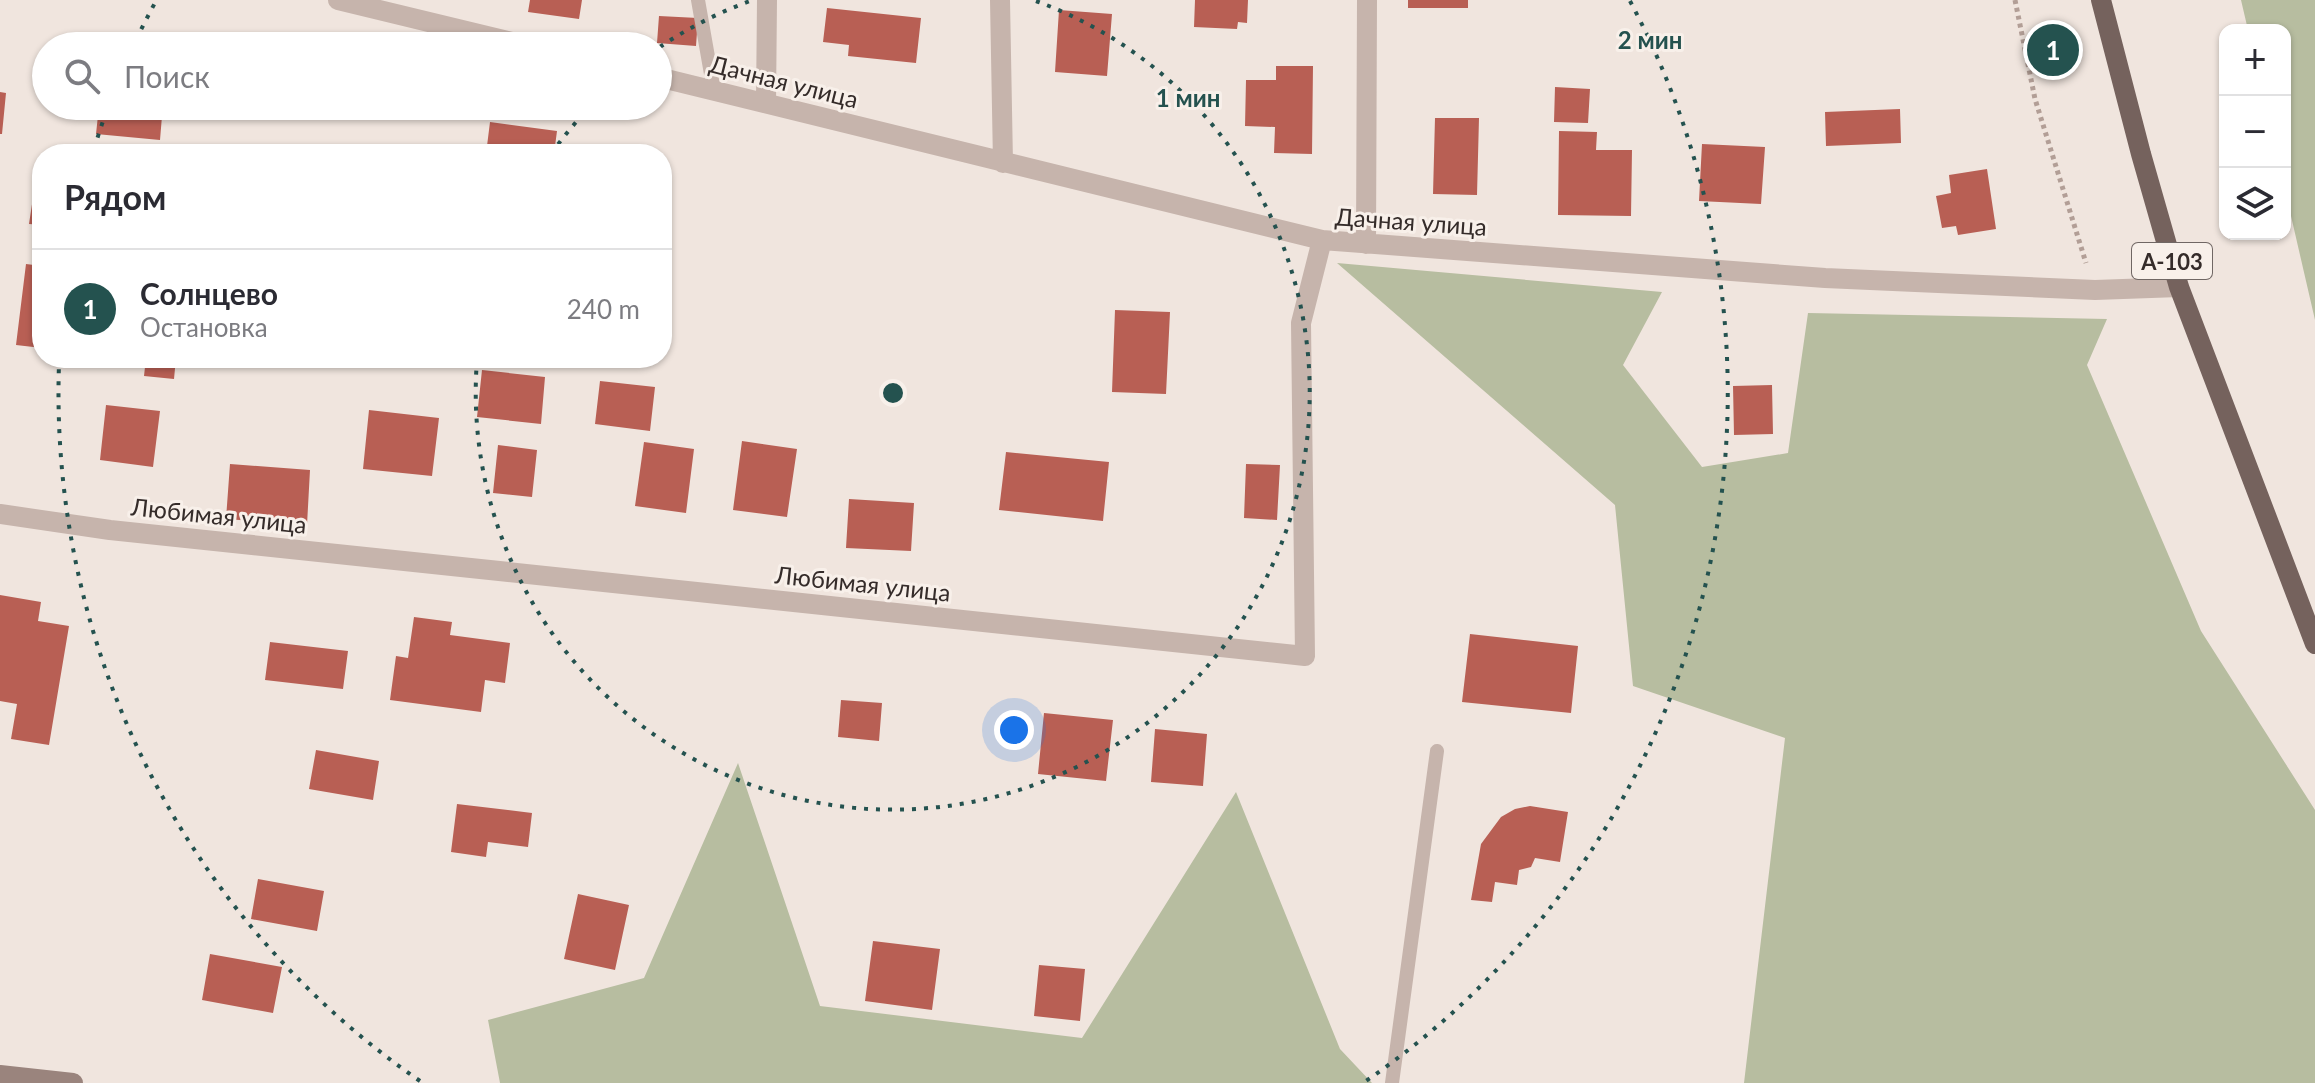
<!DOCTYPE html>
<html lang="ru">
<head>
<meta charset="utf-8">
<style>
	body { margin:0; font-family:Lato,sans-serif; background:#f2f2f3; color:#2b2b33 }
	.controls { position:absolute; right:24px; top:24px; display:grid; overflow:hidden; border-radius:16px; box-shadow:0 2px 6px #0004 }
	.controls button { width:72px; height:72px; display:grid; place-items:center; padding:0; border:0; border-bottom:2px solid #e1e1e2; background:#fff; color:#2b2b33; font:40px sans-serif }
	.you { position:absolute; left:1014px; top:730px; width:28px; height:28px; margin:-20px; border:6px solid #fff; border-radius:50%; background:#1a73e8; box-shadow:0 0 0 12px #1a73e833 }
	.badge { display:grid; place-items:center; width:52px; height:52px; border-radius:50%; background:#24524f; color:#fff; font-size:26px; font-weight:700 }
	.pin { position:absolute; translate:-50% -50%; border:4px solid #fff; box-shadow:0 2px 8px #0006 }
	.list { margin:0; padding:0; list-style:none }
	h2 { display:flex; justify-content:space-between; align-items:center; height:104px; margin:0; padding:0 32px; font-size:34px }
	h2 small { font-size:26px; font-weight:400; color:#7c7c81 }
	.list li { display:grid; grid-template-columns:52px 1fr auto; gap:24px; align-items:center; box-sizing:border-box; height:120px; padding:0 32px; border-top:2px solid #e1e1e2 }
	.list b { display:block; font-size:30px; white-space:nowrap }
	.list p { margin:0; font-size:26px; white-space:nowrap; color:#7c7c81 }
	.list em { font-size:26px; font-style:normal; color:#7c7c81 }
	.icon { flex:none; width:44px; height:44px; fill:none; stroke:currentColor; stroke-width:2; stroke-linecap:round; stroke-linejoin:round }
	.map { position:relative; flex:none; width:2315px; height:1083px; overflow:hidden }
	.search { position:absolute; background:#fff; box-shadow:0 2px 6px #0004; left:32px; top:32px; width:640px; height:88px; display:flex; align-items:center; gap:20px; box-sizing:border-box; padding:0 28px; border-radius:44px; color:#7c7c81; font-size:30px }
	.panel { position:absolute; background:#fff; box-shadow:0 2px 6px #0004; left:32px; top:144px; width:640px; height:224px; border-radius:32px }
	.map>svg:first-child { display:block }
</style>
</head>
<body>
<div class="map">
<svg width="2315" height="1083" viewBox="0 0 2315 1083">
	<rect width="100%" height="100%" fill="#f0e5de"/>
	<!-- green -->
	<path fill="#b7bda0" d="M2241 0H2315V320L2285 190V30H2248Z
		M1337 263 1662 292 1623 365 1702 467 1788 453 1808 313 2107 319 2087 365 2201 631 2315 810V1083H1744L1785 738 1633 686 1615 505Z
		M738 763 820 1006 1082 1038 1236 792 1340 1049 1372 1083H500L488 1020 644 978Z"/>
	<!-- building -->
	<path fill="#b85f54" d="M530 0H582L579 19 528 12Z
		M1195 0H1248L1247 23 1238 22 1237 29 1194 27Z
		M1408 0H1468V8H1408Z
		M827 8 921 18 916 63 848 56 849 45 823 42Z
		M1059 10 1112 14 1107 76 1055 72Z
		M659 16 698 18 696 46 657 43Z
		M1276 66H1313L1312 154 1274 153 1275 127 1245 126 1246 80H1276Z
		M1555 87 1590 89 1588 123 1554 122Z
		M0 92 6 93 2 134H0Z
		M99 106H190L189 119 162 116 160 140 96 134Z
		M1900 109 1901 143 1826 146 1825 112Z
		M1435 118H1479L1477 195 1433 194Z
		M490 122 557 131 554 154H486Z
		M1559 131 1597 132 1596 150H1632L1631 216 1558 215Z
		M1702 144 1765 147 1761 204 1699 201Z
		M269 145 338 152V154H269Z
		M1987 169 1996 229 1958 235 1956 226 1942 228 1936 196 1951 193 1949 175Z
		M34 191 42 192V225L29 224Z
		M26 264 42 266V348L16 345Z
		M1115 310 1170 312 1166 394 1112 392Z
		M146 358H176L174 379 144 376Z
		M482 370 545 377 541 424 477 417Z
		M600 381 655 387 650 431 595 424Z
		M1772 385 1773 434 1734 435 1733 386Z
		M106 405 160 411 153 467 100 460Z
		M369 410 439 418 432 476 363 469Z
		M742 441 797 449 787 517 733 510Z
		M644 442 694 449 686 513 635 506Z
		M498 445 537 450 532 497 493 493Z
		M1006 452 1109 462 1103 521 999 510Z
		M230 464 310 470 307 525 226 519Z
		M1246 464 1280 465 1277 520 1244 518Z
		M849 499 914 503 911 551 846 548Z
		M0 595 41 602 38 621 69 626 49 745 11 739 17 704 0 701Z
		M414 617 452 622 450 635 510 643 505 683 485 680 481 712 390 700 396 656 408 658Z
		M1470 634 1578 646 1571 713 1462 702Z
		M270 642 348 651 343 689 265 680Z
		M841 700 882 703 879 741 838 737Z
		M1044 713 1113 720 1106 781 1038 774Z
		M1155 729 1207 734 1203 786 1151 782Z
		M316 750 379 761 373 800 309 789Z
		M457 804 532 813 528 847 488 842 486 857 451 852Z
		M1530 806 1568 812 1560 862 1535 858 1531 867 1519 870 1517 885 1495 882 1492 902 1471 900 1481 844 1501 817 1515 809Z
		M258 879 324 891 317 931 251 919Z
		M578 894 629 905 615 970 564 959Z
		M873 941 940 949 932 1010 865 1001Z
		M210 954 282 967 273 1013 202 1000Z
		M1039 965 1085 969 1080 1021 1034 1016Z"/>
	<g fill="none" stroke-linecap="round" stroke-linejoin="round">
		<!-- path -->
		<path stroke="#b29e96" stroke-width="5" stroke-dasharray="4 4" stroke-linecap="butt" d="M2015 0 2035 99 2086 263"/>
		<!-- lane -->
		<path stroke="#c6b4ac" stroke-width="14" d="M698 0 714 91
			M1392 1083 1437 751"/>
		<!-- street -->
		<path stroke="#c6b4ac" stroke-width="20" d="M338 0 528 46
			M1000 0 1003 163
			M658 77 1322 240 1825 278 2095 290 2179 287
			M766 103 767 0
			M1366 244 1367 0
			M0 514 110 530 1305 656 1301 323 1322 240"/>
		<!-- secondary -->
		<path stroke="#9a847d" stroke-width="20" d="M0 1075 73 1083"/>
		<!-- primary -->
		<path stroke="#75625d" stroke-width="20" d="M2101 0 2141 154 2179 287 2315 644"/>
	</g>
	<!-- distance rings -->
	<g fill="none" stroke="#24524f" stroke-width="4" stroke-dasharray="4 8">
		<path d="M551 154A417 417 0 0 1 588 109M660 47A417 417 0 0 1 750 1M1036 1A417 417 0 1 1 477 360"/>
		<path d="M420 1081A835 835 0 0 1 59 364M94 149A835 835 0 0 1 108 107M136 40A835 835 0 0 1 156 1M1630 1A835 835 0 0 1 1366 1081"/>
	</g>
	<g text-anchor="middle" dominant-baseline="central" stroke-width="6" stroke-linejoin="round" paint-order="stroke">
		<!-- shield labels -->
		<rect fill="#f8f0ea" stroke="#706764" stroke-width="2" x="2132" y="243" width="80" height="36" rx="6"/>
		<g font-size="22" font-weight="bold" fill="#352c2a">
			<text x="2172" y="261">А-103</text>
		</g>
		<!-- street labels -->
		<g font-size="24" fill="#352c2a" stroke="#f8f0ea">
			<text transform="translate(784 81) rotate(14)">Дачная улица</text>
			<text transform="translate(1411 221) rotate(4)">Дачная улица</text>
			<text transform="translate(219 515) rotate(6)">Любимая улица</text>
			<text transform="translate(863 583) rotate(6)">Любимая улица</text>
		</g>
	</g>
	<circle cx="893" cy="393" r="12" fill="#24524f" stroke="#f8f0ea" stroke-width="4"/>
	<g font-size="24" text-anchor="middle" font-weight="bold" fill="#24524f" stroke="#f8f0ea" stroke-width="6" stroke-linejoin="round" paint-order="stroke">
		<text x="1650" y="49">2 мин</text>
		<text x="1188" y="107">1 мин</text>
	</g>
</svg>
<div class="controls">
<button>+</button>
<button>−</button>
<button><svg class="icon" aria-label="layers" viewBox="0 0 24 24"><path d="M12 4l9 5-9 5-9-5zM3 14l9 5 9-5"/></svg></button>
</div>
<div class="you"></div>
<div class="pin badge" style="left:2053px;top:50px">1</div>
<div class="search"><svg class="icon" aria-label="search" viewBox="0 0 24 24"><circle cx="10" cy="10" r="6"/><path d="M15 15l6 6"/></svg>Поиск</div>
<section class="panel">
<h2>Рядом<small></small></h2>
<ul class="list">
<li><span class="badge">1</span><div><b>Солнцево</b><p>Остановка</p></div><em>240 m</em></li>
</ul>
</section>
</div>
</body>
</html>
